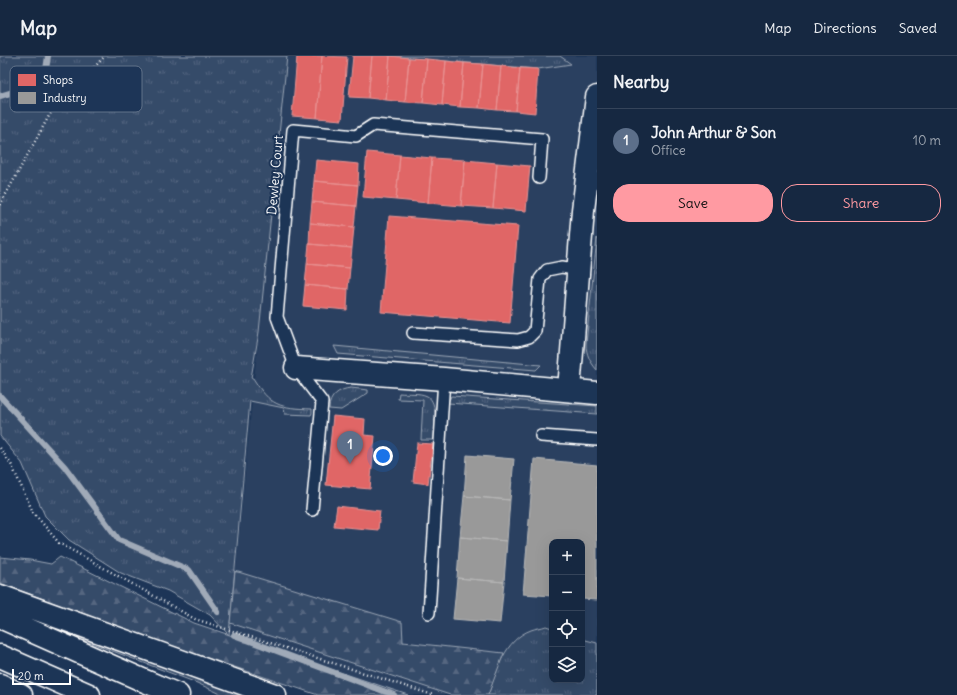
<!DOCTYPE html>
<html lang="en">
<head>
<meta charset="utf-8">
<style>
	body { margin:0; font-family:Delius,sans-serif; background:#23344c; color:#f1f3f6 }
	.controls { position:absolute; right:12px; bottom:12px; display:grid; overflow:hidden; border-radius:8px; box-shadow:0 4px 16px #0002 }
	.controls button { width:36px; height:36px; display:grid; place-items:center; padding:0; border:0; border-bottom:1px solid #35445a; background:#162841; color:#f1f3f6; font:20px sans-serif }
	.scale { position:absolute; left:12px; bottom:10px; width:59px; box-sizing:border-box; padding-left:4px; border:2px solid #fff; border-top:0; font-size:11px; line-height:14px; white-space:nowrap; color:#fff; -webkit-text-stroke:3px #1d3557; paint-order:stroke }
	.you { position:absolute; left:383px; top:400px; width:14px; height:14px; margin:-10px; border:3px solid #fff; border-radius:50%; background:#1a73e8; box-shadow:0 0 0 6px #1a73e833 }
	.badge { display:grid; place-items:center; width:26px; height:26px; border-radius:50%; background:#ff9aa2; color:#fff; font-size:13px; font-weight:700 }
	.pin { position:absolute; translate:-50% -33px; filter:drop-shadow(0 1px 2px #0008) }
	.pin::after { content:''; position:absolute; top:21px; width:14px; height:12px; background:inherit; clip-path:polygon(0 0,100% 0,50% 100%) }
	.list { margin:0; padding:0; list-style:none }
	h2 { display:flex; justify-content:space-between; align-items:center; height:52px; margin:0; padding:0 16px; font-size:17px }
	h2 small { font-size:13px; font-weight:400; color:#9ea6b1 }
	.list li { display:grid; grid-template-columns:26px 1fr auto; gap:12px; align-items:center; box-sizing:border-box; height:64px; padding:0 16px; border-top:1px solid #35445a }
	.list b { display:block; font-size:15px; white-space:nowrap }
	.list p { margin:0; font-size:13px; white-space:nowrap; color:#9ea6b1 }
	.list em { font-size:13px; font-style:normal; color:#9ea6b1 }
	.actions { display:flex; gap:8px; padding:12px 16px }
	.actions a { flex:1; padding:9px 0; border:1px solid #ff9aa2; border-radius:16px; text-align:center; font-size:14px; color:#ff9aa2 }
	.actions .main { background:#ff9aa2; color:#111 }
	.icon { flex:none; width:22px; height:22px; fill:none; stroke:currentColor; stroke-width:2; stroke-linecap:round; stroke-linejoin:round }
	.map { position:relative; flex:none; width:597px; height:639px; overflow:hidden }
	header { display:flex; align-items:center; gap:24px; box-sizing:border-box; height:56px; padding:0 20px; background:#162841; border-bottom:1px solid #35445a }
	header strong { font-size:19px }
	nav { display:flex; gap:22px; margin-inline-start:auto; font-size:14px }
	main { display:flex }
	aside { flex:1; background:#162841 }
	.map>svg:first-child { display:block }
</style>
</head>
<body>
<header>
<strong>Map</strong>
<nav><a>Map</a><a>Directions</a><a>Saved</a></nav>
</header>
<main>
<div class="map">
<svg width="597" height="639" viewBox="0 0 597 639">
	<defs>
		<pattern id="grass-tufts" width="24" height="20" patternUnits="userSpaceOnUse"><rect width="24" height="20" fill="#364b69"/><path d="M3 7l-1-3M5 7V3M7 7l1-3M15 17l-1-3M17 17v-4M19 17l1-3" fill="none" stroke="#546680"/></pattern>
		<pattern id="forest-firs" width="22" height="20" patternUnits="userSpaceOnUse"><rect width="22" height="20" fill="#364b69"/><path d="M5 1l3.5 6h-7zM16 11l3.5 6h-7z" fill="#546680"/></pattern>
	</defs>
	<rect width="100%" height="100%" fill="#1d3557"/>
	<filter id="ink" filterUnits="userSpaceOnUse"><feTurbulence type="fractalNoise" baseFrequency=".025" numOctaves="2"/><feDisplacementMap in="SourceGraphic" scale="8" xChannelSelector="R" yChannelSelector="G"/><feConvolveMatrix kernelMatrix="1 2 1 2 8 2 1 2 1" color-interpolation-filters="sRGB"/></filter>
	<g filter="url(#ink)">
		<!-- built -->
		<path fill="#2a4161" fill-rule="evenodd" d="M286 0H597V639H408L229 579ZM552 486H582V624H552Z"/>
		<!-- grass -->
		<path fill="url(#grass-tufts)" stroke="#9aa5b4" d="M0 0H287L259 276 251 322H253C270 350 280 352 312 353V357L311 359 285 358 284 352 250 345 229 579 210 559 168 535 121 517 69 484 45 460 22 407 0 380Z
			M388 0H560L571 8 538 13Z
			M597 182V314C590 306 586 298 586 288Z
			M334 290 541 309 536 314 338 298Z
			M351 332 368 334V337L341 354 329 353C329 340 339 333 351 332Z
			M399 337C407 338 419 336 427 340 439 346 434 373 434 384H421L423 344 398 343Z
			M451 340 597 350V358L448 347Z
			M546 570 552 572V624H582V583L597 587V639H488C497 615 504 584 531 574 536 572 541 572 546 570Z
			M76 577 251 639H223L197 627 78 582Z"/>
		<!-- forest -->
		<path fill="url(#forest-firs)" stroke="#9aa5b4" d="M0 501 30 504 51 508 60 501 194 567 408 639H318L160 586 0 527Z
			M235 515 402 566 403 586 504 597 488 639H450L230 567Z"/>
		<!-- shops -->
		<path fill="#e06666" stroke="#e99494" d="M297 0H322L317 62 292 60Z
			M322 0 347 1 342 64 317 62Z
			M353 0H372L368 42 349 41Z
			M372 0H390L386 44 368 42Z
			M390 0 409 2 405 46 386 44Z
			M409 2 427 3 423 47 405 46Z
			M427 3 446 5 442 49 423 47Z
			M446 5 464 7 460 51 442 49Z
			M464 7 483 8 479 52 460 51Z
			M483 8 501 10 497 54 479 52Z
			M501 10 520 12 516 55 497 54Z
			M520 12 538 13 535 57 516 55Z
			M367 96 400 99 396 144 363 141Z
			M400 99 432 102 428 147 396 144Z
			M432 102 465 104 461 150 428 147Z
			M316 104 359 108 358 129 314 125Z
			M465 104 497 107 493 152 461 150Z
			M497 107 530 110 526 155 493 152Z
			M314 125 358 129 356 150 312 146Z
			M312 146 356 150 354 171 310 167Z
			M389 160 518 170 510 267 381 256Z
			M310 167 354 171 352 192 309 188Z
			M309 188 352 192 350 212 307 208Z
			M307 208 350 212 348 233 305 229Z
			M305 229 348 233 347 254 303 250Z
			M333 360 365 363 364 379 375 380 370 433 326 429Z
			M417 387 433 388 428 428 413 426Z
			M337 450 380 455 378 474 334 470Z"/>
		<!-- industry -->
		<path fill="#999" stroke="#b8b8b8" d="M467 399 514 403 510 444 464 440Z
			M534 403 597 409V544L582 543V486H552V540L523 538Z
			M464 440 510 444 507 485 460 481Z
			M460 481 507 485 504 526 457 522Z
			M457 522 504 526 500 567 453 563Z"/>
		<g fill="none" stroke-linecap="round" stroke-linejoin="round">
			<!-- stream -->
			<path stroke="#a0aab8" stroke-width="6" d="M0 40 44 27 48 0
				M0 340 65 411 119 484 189 514 218 556
				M234 579 394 639"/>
			<defs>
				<path id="lane" d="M413 277 518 284 529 281 535 275 540 223 547 214 562 211 579 214
					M541 380 597 384
					M312 454 322 346 296 312 277 261 293 74 356 80 373 69 542 83 539 122
					M429 557 444 323"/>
				<path id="street" d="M296 312 444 323 597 337
					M569 334 583 154 597 41"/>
				<path id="highway" d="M0 540 275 639
					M0 561 140 623 178 639
					M0 600 89 639
					M0 629 21 639"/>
			</defs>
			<!-- lane casing -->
			<use href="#lane" stroke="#fff" stroke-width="14"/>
			<!-- street casing -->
			<use href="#street" stroke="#fff" stroke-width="25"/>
			<!-- highway casing -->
			<use href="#highway" stroke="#fff" stroke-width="25"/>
			<!-- path -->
			<path stroke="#fff" stroke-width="2.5" stroke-dasharray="1 3" stroke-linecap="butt" d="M0 149 50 58 105 0
				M0 392 11 408 33 456 59 487 195 563 433 639"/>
			<!-- lane -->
			<use href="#lane" stroke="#1d3557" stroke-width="11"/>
			<!-- street -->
			<use href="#street" stroke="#1d3557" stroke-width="22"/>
			<!-- highway -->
			<use href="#highway" stroke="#1d3557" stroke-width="22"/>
		</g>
	</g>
	<g text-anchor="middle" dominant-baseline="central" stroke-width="4" stroke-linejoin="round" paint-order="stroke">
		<!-- street labels -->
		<g font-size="13" fill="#fff" stroke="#1d3557">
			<text transform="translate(275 119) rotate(-85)">Dewley Court</text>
		</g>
	</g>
	<!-- legend -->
	<rect x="10" y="10" width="132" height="46" rx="6" fill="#1d3557" stroke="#617289" stroke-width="1"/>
	<rect x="18" y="18" width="18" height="12" fill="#e06666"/>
	<rect x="18" y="36" width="18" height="12" fill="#999"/>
	<g font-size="11" fill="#fff">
		<text x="43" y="28">Shops</text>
		<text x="43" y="46">Industry</text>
	</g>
</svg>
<div class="controls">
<button>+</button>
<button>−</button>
<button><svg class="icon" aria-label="locate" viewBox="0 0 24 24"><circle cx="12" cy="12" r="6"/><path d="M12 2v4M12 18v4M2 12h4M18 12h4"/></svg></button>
<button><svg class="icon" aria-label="layers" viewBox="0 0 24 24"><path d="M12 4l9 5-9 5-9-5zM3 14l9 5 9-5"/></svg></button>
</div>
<div class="scale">20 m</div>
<div class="you"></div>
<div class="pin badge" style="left:350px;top:408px;background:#5c6f8a">1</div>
</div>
<aside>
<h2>Nearby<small></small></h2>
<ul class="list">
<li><span class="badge" style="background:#5c6f8a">1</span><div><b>John Arthur &amp; Son</b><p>Office</p></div><em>10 m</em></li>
</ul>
<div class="actions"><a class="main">Save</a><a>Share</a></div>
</aside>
</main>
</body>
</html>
